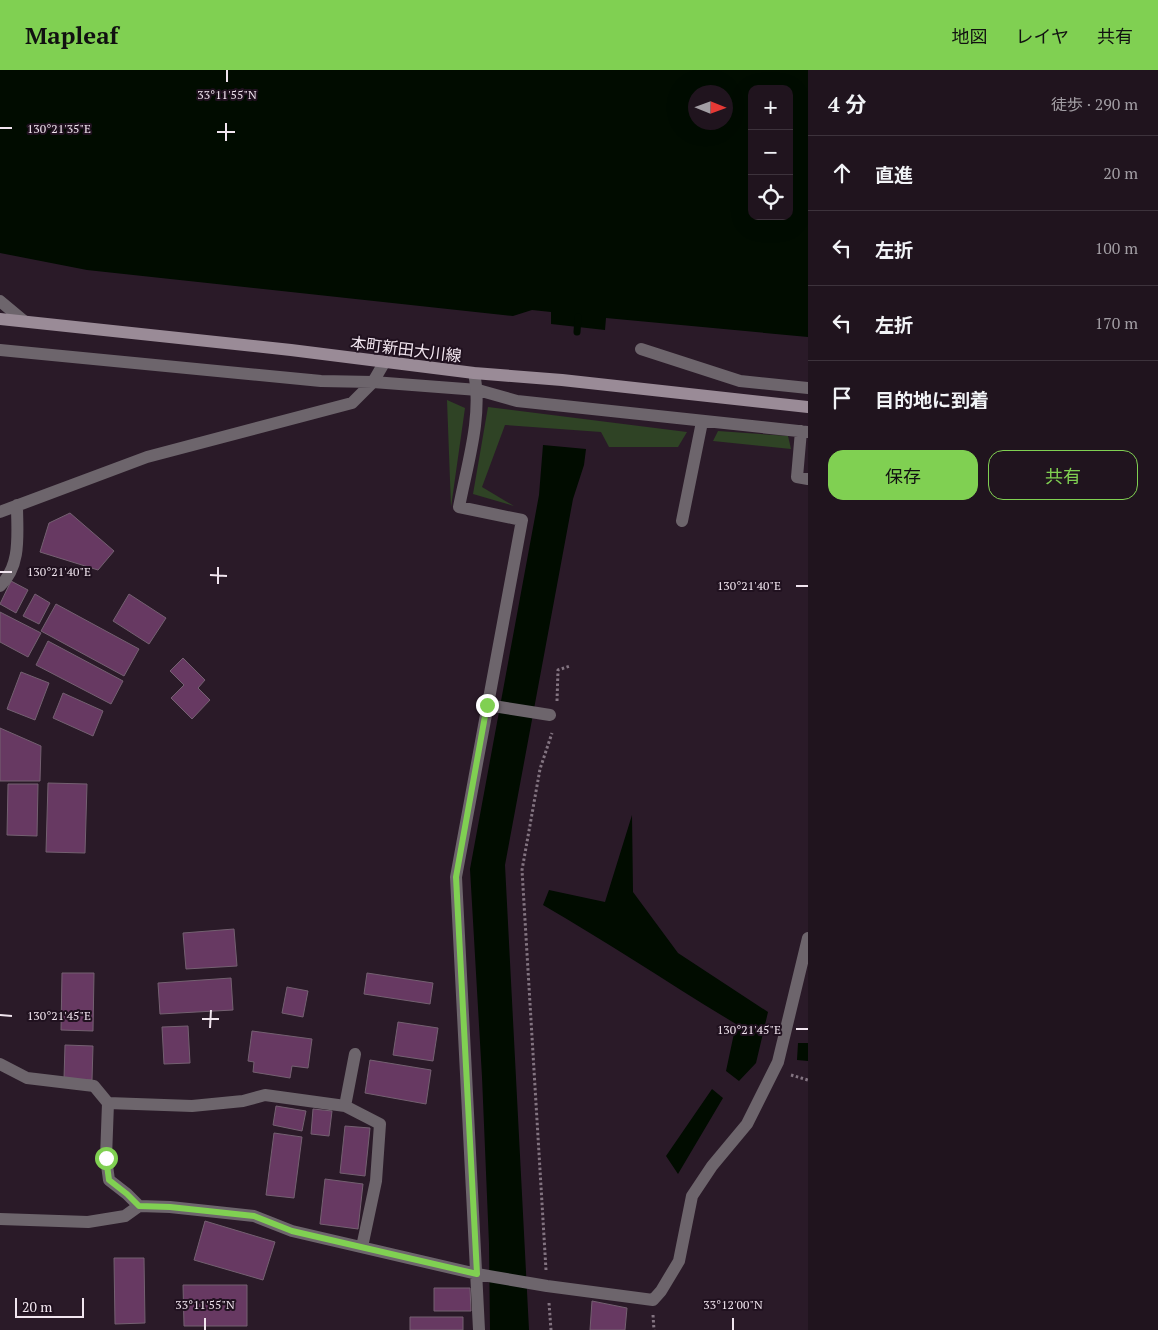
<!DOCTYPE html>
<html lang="ja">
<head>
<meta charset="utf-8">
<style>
	body { margin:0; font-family:"PT Serif","Noto Sans JP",serif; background:#2d212b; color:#f1f3f6 }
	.controls { position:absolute; right:15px; top:15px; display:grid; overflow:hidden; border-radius:10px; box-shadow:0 5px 20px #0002 }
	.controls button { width:45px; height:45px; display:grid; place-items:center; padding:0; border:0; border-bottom:1px solid #3d333c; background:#20141e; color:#f1f3f6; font:25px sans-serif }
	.compass { position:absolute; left:688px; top:15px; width:45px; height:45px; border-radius:50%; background:#20141e; box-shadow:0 5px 20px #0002; rotate:91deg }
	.scale { position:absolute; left:15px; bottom:12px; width:69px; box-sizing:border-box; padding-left:5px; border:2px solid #f1e5ef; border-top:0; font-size:14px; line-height:18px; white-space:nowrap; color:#f1e5ef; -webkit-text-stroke:4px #20111f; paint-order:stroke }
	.stop { position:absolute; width:15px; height:15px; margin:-11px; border:4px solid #80d052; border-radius:50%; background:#fff }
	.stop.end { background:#80d052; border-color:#fff; box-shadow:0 1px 5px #0008 }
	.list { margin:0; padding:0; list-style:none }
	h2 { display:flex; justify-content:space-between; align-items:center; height:65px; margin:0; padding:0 20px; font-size:21px }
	h2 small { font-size:16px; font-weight:400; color:#a29ea4 }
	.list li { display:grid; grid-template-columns:32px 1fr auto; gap:15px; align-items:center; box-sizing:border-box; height:75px; padding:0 20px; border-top:1px solid #3d333c }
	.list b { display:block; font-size:19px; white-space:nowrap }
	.list em { font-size:16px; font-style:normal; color:#a29ea4 }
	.actions { display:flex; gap:10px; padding:15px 20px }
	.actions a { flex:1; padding:11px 0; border:1px solid #80d052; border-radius:15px; text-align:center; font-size:18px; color:#80d052 }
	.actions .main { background:#80d052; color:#111 }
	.icon { flex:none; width:28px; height:28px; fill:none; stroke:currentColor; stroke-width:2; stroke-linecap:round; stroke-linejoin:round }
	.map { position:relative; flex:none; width:808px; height:1260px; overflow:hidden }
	header { display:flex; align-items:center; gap:30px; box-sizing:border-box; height:70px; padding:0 25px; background:#80d052; color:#111 }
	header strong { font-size:24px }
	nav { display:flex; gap:28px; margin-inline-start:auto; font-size:18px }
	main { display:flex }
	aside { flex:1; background:#20141e }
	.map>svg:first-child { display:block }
</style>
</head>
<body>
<header>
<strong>Mapleaf</strong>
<nav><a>地図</a><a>レイヤ</a><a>共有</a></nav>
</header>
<main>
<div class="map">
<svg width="808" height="1260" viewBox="0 0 808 1260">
	<rect width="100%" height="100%" fill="#2a1a28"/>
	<!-- green -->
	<path fill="#2f4325" d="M447 330 465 338 451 437Z
		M488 337 687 362 678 377H609L601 362 505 355 482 417 514 436 473 424Z
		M718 361 788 366 791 379 713 371Z"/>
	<!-- water -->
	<path fill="#010c00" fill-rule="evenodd" d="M0 0H808V267L606 248 605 260 551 254V242L532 240 513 246 87 200 0 183ZM752 19H789V146H752ZM726 22V52H696V22Z
		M543 375 586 379 584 395 573 429 505 795 529 1260H490L489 1174 482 1007 470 799 539 425Z
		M632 745 633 822 678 883 768 942 756 993 739 1011 726 1001 736 954C671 915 609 873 543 835L549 820 605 832Z
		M798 973H808V991L797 990Z
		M712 1019 723 1028 678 1104 666 1086Z"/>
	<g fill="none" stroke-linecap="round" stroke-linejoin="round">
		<!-- stream -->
		<path stroke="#010c00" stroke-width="7" d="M577 262 578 247"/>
	</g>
	<!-- building -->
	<path fill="#673962" stroke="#746071" d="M70 443 114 481 98 500 40 482 49 453Z
		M11 511 28 520 16 543 0 534Z
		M35 524 50 533 39 554 23 546Z
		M129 524 166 548 149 574 113 551Z
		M56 534 139 579 124 606 41 561Z
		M0 542 41 563 28 587 0 572Z
		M48 571 123 611 111 634 36 595Z
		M183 588 205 610 198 618 210 630 192 649 171 628 184 615 170 601Z
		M21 602 49 613 35 650 7 639Z
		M63 623 103 641 93 666 53 648Z
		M0 658 41 676 40 711H0Z
		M48 713 87 714 85 783 46 782Z
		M8 714H38L37 766 7 765Z
		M234 859 237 896 186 899 183 863Z
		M62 903H94L93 961 61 960Z
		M367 903 433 913 430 934 364 924Z
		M231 908 233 940 160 944 158 913Z
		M287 917 308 921 303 947 282 943Z
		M398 952 438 958 433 991 393 985Z
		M188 956 190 993 164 994 162 957Z
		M252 961 312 969 308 998 292 996 290 1008 253 1002 254 992 248 991Z
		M65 975 93 976 92 1010 64 1009Z
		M370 990 431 1000 426 1034 365 1023Z
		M276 1036 306 1041 302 1061 273 1055Z
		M313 1039 332 1041 329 1066 311 1064Z
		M345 1056 370 1058 365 1106 340 1103Z
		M274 1063 302 1067 294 1128 266 1125Z
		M325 1109 363 1114 358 1159 320 1154Z
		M205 1151 275 1172 263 1210 194 1190Z
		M114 1188H144L145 1253 115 1254Z
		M183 1215H247V1256H184Z
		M434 1218H470L471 1241H434Z
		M592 1231 627 1238 625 1260H590Z
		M410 1247H463V1260H410Z"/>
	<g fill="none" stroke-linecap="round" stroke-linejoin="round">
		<!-- path -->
		<path stroke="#837481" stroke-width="3" stroke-dasharray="2.5 2.5" stroke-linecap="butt" d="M557 631 558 600 570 596
			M791 1005 808 1010
			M546 1200 522 800 540 699 552 663
			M549 1233 551 1260
			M653 1245 654 1260"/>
		<!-- service -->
		<path stroke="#6d656c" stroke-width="12" d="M0 231 24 251
			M641 279 740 311 808 318
			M373 312 478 320"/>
		<!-- minor -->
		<path stroke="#6d656c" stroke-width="12" d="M0 280 321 311 373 312
			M474 303C483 345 467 395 459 437L522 450 456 807 479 1260
			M478 320 517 331 808 362
			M801 361 797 407 808 409
			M0 442 147 387 352 333 373 312 384 293
			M682 451 702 352
			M0 516C22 495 17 463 17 435
			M487 635 550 645
			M355 984 345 1036 380 1054 376 1111 362 1177
			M0 994 27 1008 94 1016 108 1033 106 1088 109 1110 127 1124 139 1136 170 1137 254 1146 292 1161 477 1204 547 1216 653 1230 661 1221 679 1191 692 1126 712 1096 747 1054 778 992 808 868
			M108 1033 192 1036 243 1031 265 1025 345 1036
			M0 1149 88 1152 125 1146 139 1136"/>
		<!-- secondary -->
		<path stroke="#9a8b97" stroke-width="12" d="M0 249 291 280 474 303 562 310 808 337"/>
	</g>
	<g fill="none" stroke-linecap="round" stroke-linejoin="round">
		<!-- route -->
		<path stroke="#80d052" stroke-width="6" d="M106 1088 109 1110 127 1124 139 1136 170 1137 254 1146 292 1161 477 1204 456 807 487 635"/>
	</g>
	<!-- ticks -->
	<path fill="none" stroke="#f1e5ef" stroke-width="2" d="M227 12V0M0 58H12M217 62H235M226 71V53M0 502H12M210 505 227 506M218 514V497M796 516H808M0 945 12 946M202 949H219M210 958 211 940M796 959H808M205 1260V1248M733 1260V1248"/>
	<g text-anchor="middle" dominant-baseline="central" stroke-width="4" stroke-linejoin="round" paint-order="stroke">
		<!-- street labels -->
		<g font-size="16" fill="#f1e5ef" stroke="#20111f">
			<text transform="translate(406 279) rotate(7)">本町新田大川線</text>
		</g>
	</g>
	<g font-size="12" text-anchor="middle" fill="#f1e5ef" stroke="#20111f" stroke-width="4" stroke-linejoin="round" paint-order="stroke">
		<text x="227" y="29">33°11'55"N</text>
		<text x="59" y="63">130°21'35"E</text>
		<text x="59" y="506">130°21'40"E</text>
		<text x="749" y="520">130°21'40"E</text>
		<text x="59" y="950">130°21'45"E</text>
		<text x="749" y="964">130°21'45"E</text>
		<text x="205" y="1239">33°11'55"N</text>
		<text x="733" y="1239">33°12'00"N</text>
	</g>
</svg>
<div class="controls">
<button>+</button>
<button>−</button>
<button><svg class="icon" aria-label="locate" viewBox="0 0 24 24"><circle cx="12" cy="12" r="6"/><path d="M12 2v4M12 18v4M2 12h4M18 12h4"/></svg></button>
</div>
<svg class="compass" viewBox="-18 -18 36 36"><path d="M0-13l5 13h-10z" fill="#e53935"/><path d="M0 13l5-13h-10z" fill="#a29ea4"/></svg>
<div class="scale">20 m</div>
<div class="stop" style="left:106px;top:1088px"></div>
<div class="stop end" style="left:487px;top:635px"></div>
</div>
<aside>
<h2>4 分<small>徒歩 · 290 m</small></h2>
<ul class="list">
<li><svg class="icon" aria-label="ahead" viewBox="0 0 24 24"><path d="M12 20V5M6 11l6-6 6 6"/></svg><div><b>直進</b></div><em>20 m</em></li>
<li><svg class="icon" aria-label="left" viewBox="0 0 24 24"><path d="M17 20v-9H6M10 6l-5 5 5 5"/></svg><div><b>左折</b></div><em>100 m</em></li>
<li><svg class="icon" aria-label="left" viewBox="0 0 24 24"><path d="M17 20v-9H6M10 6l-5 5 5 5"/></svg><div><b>左折</b></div><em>170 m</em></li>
<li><svg class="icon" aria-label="arrive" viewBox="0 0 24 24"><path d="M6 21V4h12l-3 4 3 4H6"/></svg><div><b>目的地に到着</b></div></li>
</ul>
<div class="actions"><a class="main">保存</a><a>共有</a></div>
</aside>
</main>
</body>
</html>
